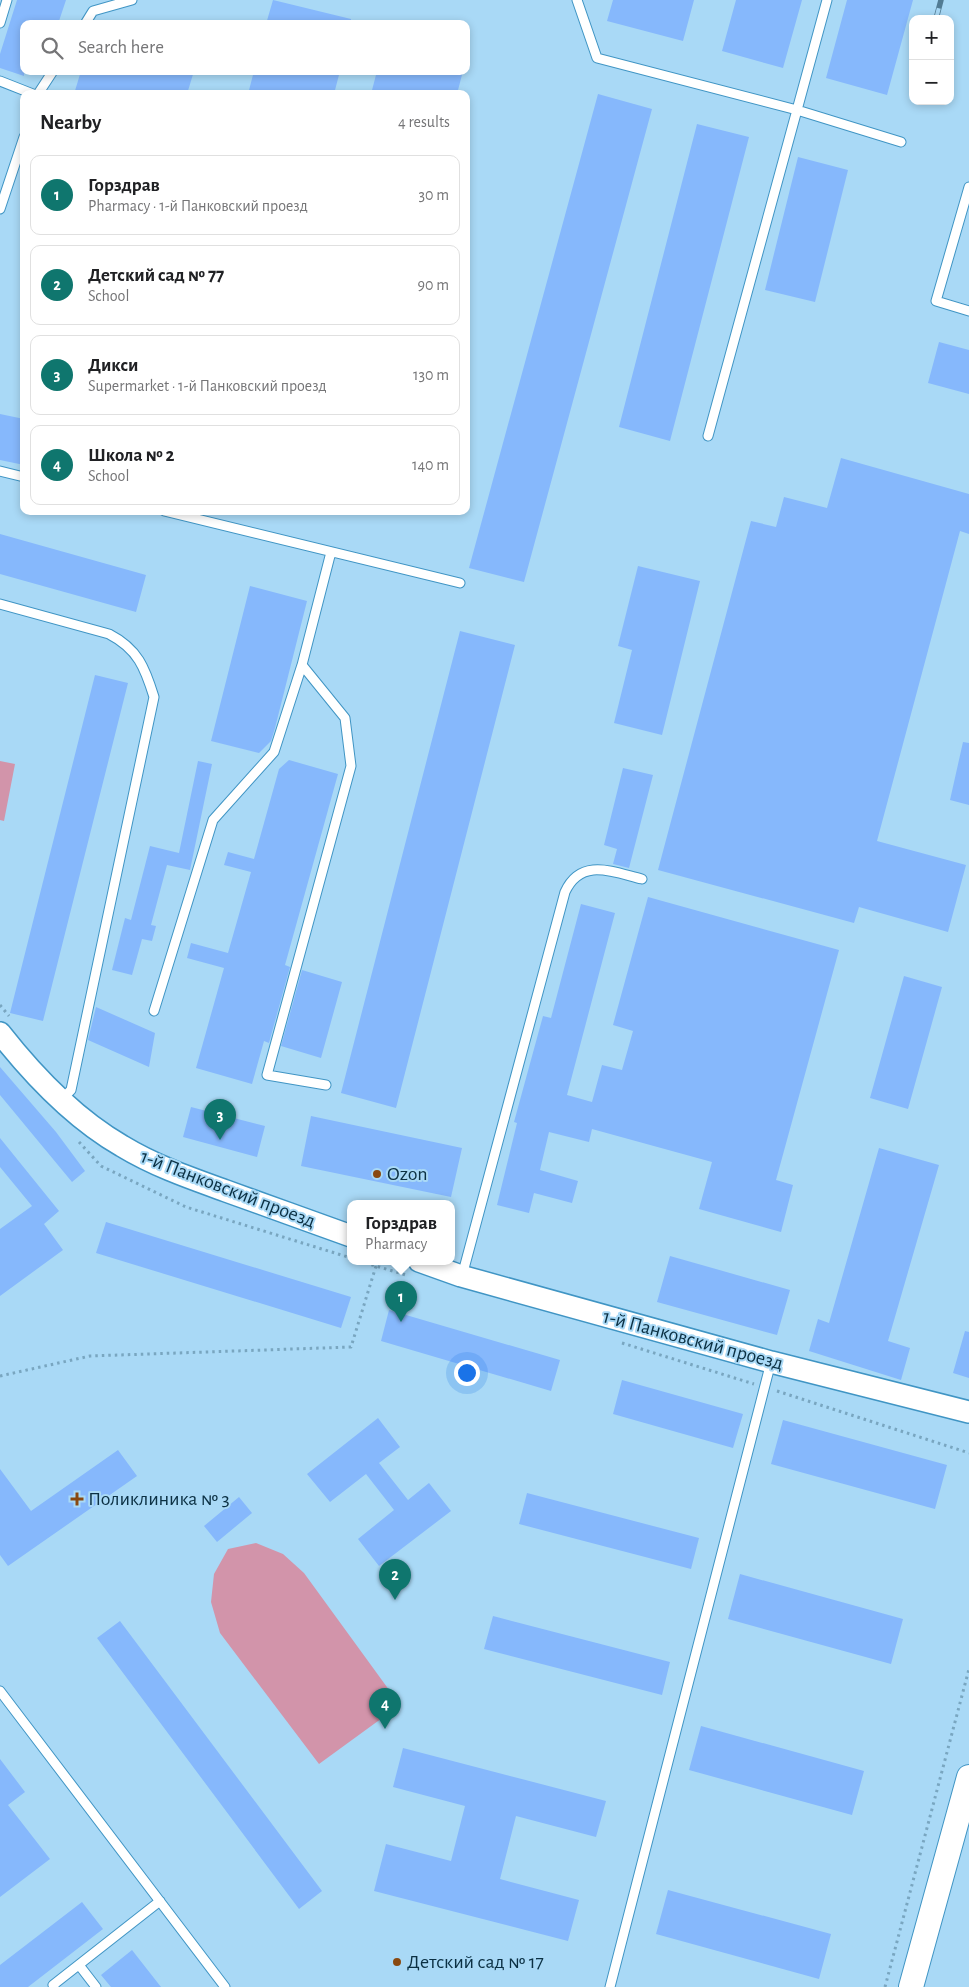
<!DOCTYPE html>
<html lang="en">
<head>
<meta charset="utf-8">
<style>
	body { margin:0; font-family:"Alegreya Sans",sans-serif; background:#f2f2f2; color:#202124 }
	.controls { position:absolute; right:15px; top:15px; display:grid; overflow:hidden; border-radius:10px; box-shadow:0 2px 8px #0003 }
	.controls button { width:45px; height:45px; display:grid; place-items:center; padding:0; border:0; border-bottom:1px solid #e0e0e0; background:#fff; color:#202124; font:25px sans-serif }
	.you { position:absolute; left:466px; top:1372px; width:18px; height:18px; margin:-12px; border:4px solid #fff; border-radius:50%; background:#1a73e8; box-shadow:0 0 0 8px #1a73e833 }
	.badge { display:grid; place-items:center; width:32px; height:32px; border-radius:50%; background:#0f766e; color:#fff; font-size:16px; font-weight:700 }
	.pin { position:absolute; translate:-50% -41px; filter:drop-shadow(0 1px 2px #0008) }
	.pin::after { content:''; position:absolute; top:26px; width:18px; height:15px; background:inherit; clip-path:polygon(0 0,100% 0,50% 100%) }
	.popup { position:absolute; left:347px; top:1200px; width:108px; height:65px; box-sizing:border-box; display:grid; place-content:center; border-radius:10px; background:#fff; filter:drop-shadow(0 1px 4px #0005); font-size:16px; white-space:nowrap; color:#757577 }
	.popup b { font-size:19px; color:#202124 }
	.popup::after { content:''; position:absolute; left:50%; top:100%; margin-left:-10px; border:10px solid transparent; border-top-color:#fff }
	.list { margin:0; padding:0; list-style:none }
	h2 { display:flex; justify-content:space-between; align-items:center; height:65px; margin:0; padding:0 20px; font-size:21px }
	h2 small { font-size:16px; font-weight:400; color:#757577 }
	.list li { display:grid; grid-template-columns:32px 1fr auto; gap:15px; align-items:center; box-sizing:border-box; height:80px; margin:0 10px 10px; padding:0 10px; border:1px solid #e0e0e0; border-radius:10px }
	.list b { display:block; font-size:19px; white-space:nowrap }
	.list p { margin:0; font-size:16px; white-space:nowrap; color:#757577 }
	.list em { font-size:16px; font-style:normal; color:#757577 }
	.icon { flex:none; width:28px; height:28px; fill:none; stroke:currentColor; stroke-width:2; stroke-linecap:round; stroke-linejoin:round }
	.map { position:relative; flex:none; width:969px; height:1987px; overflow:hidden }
	.search { position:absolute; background:#fff; box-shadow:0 2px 8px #0003; left:20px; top:20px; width:450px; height:55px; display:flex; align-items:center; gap:12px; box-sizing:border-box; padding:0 18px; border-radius:10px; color:#757577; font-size:19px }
	.panel { position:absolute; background:#fff; box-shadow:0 2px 8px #0003; left:20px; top:90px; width:450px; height:425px; border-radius:10px }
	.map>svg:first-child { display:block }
</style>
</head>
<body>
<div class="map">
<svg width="969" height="1987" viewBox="0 0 969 1987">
	<rect width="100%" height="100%" fill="#a9d9f6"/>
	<!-- green -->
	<path fill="#d294aa" d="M0 761 15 764 4 821 0 820Z
		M256 1543 283 1554 304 1573 400 1705 319 1764 220 1633 211 1602 214 1574 228 1549Z"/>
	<!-- building -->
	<path fill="#86b8fc" d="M17 0H66L58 24H24V76L0 68V54Z
		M273 0 351 19V24H266Z
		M613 0H694L683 41 607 21Z
		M736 0H802L783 68 722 51Z
		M847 0H913L887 95 826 78Z
		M81 71H194L187 94H74Z
		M254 71H340L334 94H248Z
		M377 71H463L457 94H371Z
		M598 94 652 109 524 582 469 568Z
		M697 124 749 137 670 441 619 427Z
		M798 157 848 170 815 302 765 290Z
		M939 342 969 350V394L928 383Z
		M0 414 24 419V465L0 460Z
		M841 458 969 494V534L960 531 877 841 966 865 948 932 859 907 854 923 658 870 751 521 776 527 784 497 827 508Z
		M0 534 146 575 136 612 0 574Z
		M638 566 700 581 662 735 614 723 632 650 618 646Z
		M250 586 307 601 275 728 271 741 259 753 211 741Z
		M460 631 515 645 396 1108 341 1093Z
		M95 675 128 683 43 1021 10 1013Z
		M963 742 969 743V805L950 800Z
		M289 760 338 774 285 965 290 967 269 1043 264 1041 252 1084 196 1068 224 968 187 958 191 943 228 953 251 872 224 865 228 852 254 859 279 769Z
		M198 761 212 764 190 870 167 865 151 925 156 926 152 941 142 939 132 975 112 970 125 918 131 920 150 846 179 853Z
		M623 768 653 775 629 868 613 864 617 849 604 845Z
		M648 897 839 950 776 1180 793 1185 781 1232 699 1209 712 1162 592 1129 589 1142 549 1132 540 1170 578 1181 572 1203 534 1193 529 1213 497 1205 517 1123 514 1122 543 1016 551 1018 581 904 615 913 567 1095 592 1102 602 1065 622 1070 633 1031 613 1025Z
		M302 970 342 982 321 1058 281 1046Z
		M904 976 942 987 908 1109 870 1098Z
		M96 1007 155 1033 149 1067 88 1040Z
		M0 1067 56 1132 85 1171 72 1182 0 1095Z
		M191 1107 265 1126 257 1157 183 1137Z
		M311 1116 462 1148 451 1197 301 1166Z
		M0 1138 59 1211 44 1224 63 1250 0 1296V1229L32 1206 0 1167Z
		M879 1148 939 1165 888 1341 910 1348 901 1380 809 1351 818 1319 829 1323Z
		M106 1222 351 1297 341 1328 96 1253Z
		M670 1256 790 1290 777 1335 657 1302Z
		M389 1310 560 1360 551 1391 381 1341Z
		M965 1331 969 1332V1378L953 1373Z
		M622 1380 743 1414 733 1448 613 1414Z
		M378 1418 400 1447 379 1463 408 1500 429 1483 451 1511 379 1566 358 1539 394 1510 366 1474 330 1502 307 1474Z
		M783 1420 947 1465 935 1509 771 1464Z
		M118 1450 137 1476 8 1566 0 1555V1469L31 1511Z
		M527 1493 699 1538 691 1569 519 1524Z
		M239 1497 252 1513 217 1542 204 1526Z
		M740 1574 903 1619 891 1664 728 1619Z
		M493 1616 670 1662 662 1695 484 1649Z
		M120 1621 322 1891 299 1909 97 1638Z
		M701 1726 864 1771 852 1815 689 1770Z
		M403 1748 606 1801 596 1837 516 1816 500 1879 579 1900 568 1941 374 1891 386 1844 451 1861 465 1806 393 1787Z
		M0 1759 25 1792 8 1805 50 1859 0 1897Z
		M668 1890 831 1934 819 1979 656 1934Z
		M82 1902 103 1929 28 1987H0V1965Z
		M132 1950 161 1987H111L101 1975Z"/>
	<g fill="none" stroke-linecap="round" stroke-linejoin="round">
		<defs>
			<path id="service" d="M577 0 597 58 797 110 901 142
				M0 23 7 0
				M85 24 93 11 132 0
				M0 81 33 94
				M38 94 53 71
				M969 187 936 301 969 311
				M0 209 24 137
				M708 436 827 0
				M0 471 24 477
				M164 511 460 583
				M0 604 109 634C138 649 145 668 154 697L71 1090 62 1099
				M154 1011 213 820 274 752 302 665
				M326 1085 267 1075 351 766 345 718 302 665 331 552
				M462 1276 565 892C581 857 613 872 642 879
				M0 1691 225 1987
				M79 1965 96 1987
				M54 1987 53 1985 160 1901
				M610 1987 771 1362"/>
			<path id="tertiary" d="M0 1033C33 1075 75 1119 122 1146 155 1166 190 1178 226 1191 268 1206 309 1221 351 1236
				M419 1261 461 1276 771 1362 969 1412"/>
			<path id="secondary" d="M911 1987 969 1777"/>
		</defs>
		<!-- service casing -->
		<use href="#service" stroke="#4095c4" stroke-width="11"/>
		<!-- tertiary casing -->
		<use href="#tertiary" stroke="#4095c4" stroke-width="24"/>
		<!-- secondary casing -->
		<use href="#secondary" stroke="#4095c4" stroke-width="26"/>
		<!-- path -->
		<path stroke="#79a6c0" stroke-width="3" stroke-dasharray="2.5 4" stroke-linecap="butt" d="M0 1005 9 1016
			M79 1142 101 1166 186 1207 351 1258
			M359 1261 406 1275
			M622 1343 754 1384
			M0 1376 90 1356 351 1347 376 1266
			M777 1391 969 1453
			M885 1987 969 1669"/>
		<!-- service -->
		<use href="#service" stroke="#fff" stroke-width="9"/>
		<!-- tertiary -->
		<use href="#tertiary" stroke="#fff" stroke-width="21"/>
		<!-- secondary -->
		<use href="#secondary" stroke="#fff" stroke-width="24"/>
		<defs>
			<path id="rail" d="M936 19 941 0"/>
		</defs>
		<!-- rail casing -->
		<use href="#rail" stroke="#527c94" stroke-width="5.5"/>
		<!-- rail -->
		<use href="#rail" stroke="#a9d9f6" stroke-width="4" stroke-dasharray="11" stroke-linecap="butt"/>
	</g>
	<!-- markers -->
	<g fill="#894910" stroke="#a9d9f6" stroke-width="2">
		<circle cx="377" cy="1174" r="5"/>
		<path d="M74.5 1491.5h5v5h5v5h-5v5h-5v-5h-5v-5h5z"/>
		<circle cx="397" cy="1962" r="5"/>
	</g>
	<g text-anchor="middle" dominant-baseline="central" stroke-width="4" stroke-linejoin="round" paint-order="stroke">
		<!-- poi labels -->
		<g font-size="20" fill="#0b3043" stroke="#a9d9f6" text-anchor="start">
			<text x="387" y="1174">Ozon</text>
			<text x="88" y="1499">Поликлиника № 3</text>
			<text x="407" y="1962">Детский сад № 17</text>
		</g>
		<!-- street labels -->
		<g font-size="20" fill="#0b3043" stroke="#a9d9f6">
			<text transform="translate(228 1189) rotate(21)">1-й Панковский проезд</text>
			<text transform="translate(693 1340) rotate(15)">1-й Панковский проезд</text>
		</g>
	</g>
</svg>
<div class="controls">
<button>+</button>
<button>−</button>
</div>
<div class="you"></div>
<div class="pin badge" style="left:401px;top:1322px">1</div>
<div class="popup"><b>Горздрав</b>Pharmacy</div>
<div class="pin badge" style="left:395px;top:1600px">2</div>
<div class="pin badge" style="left:220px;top:1140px">3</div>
<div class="pin badge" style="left:385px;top:1729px">4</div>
<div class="search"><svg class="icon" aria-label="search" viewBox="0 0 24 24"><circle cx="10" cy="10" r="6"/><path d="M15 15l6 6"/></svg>Search here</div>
<section class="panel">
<h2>Nearby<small>4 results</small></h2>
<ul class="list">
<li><span class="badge">1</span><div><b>Горздрав</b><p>Pharmacy · 1-й Панковский проезд</p></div><em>30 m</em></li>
<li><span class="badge">2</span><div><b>Детский сад № 77</b><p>School</p></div><em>90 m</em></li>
<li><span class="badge">3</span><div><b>Дикси</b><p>Supermarket · 1-й Панковский проезд</p></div><em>130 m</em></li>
<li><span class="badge">4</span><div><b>Школа № 2</b><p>School</p></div><em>140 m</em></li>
</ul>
</section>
</div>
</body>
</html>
